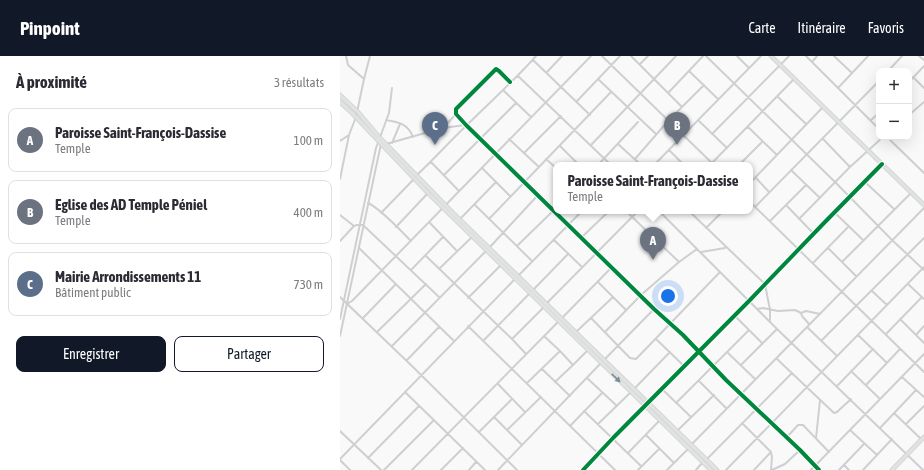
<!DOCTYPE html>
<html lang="fr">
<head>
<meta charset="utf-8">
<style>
	body { margin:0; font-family:"Asap Condensed",sans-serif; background:#f7f7f7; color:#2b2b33 }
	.controls { position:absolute; right:12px; top:12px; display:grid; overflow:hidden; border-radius:8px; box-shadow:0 4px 16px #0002 }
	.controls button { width:36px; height:36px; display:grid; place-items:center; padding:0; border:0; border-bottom:1px solid #e1e1e2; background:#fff; color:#2b2b33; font:20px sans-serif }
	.you { position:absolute; left:328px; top:240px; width:14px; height:14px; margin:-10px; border:3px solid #fff; border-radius:50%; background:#1a73e8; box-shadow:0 0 0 6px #1a73e833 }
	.badge { display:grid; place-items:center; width:26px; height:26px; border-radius:50%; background:#111827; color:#fff; font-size:13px; font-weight:700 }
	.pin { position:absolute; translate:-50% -33px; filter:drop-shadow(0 1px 2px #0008) }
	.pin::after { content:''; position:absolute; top:21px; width:14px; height:12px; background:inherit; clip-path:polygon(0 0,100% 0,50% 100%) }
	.popup { position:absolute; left:213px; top:106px; width:200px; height:52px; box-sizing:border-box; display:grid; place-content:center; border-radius:8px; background:#fff; filter:drop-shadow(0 1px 3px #0005); font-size:13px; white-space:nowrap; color:#7c7c81 }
	.popup b { font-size:15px; color:#2b2b33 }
	.popup::after { content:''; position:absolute; left:50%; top:100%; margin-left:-8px; border:8px solid transparent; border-top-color:#fff }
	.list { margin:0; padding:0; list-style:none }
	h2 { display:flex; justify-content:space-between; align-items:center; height:52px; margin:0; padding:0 16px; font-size:17px }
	h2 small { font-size:13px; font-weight:400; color:#7c7c81 }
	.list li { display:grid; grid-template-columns:26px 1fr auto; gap:12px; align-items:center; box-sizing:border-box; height:64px; margin:0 8px 8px; padding:0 8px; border:1px solid #e1e1e2; border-radius:8px }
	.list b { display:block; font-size:15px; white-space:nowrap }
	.list p { margin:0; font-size:13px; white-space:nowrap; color:#7c7c81 }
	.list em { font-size:13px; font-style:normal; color:#7c7c81 }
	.actions { display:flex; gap:8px; padding:12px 16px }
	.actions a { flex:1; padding:9px 0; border:1px solid #111827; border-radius:8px; text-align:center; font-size:14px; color:#111827 }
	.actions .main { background:#111827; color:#fff }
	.map { position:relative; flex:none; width:584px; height:414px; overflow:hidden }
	header { display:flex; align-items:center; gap:24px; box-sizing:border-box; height:56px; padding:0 20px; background:#111827; color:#fff }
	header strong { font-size:19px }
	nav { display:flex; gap:22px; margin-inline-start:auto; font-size:14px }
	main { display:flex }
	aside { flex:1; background:#fff }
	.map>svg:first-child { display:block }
</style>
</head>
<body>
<header>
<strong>Pinpoint</strong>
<nav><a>Carte</a><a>Itinéraire</a><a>Favoris</a></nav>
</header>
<main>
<aside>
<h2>À proximité<small>3 résultats</small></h2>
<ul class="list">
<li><span class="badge" style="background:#6b7280">A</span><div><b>Paroisse Saint-François-Dassise</b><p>Temple</p></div><em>100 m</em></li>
<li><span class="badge" style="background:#6b7280">B</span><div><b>Eglise des AD Temple Péniel</b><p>Temple</p></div><em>400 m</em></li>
<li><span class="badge" style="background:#5c6f8a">C</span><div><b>Mairie Arrondissements 11</b><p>Bâtiment public</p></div><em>730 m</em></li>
</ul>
<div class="actions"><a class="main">Enregistrer</a><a>Partager</a></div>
</aside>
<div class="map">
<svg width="584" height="414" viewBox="0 0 584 414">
	<rect width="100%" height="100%" fill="#f9f9f9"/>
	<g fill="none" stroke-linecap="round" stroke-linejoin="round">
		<defs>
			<path id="secondary" d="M431 0 584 149
				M0 39 18 56 39 81 113 157 377 414
				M0 46 12 57 88 137 371 414
				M552 414 584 381"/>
		</defs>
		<!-- secondary casing -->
		<use href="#secondary" stroke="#d5d6d7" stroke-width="5"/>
		<!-- street -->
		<path stroke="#cecfd0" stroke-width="2" d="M6 0 8 9 24 23
			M262 0 374 109
			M291 0 342 51
			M366 0 495 126 552 184 584 214
			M397 0 409 12
			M466 0 539 73
			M494 0 512 17
			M579 0 584 4
			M193 4 250 59
			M472 6 477 0
			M300 8 308 0
			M349 15 378 43
			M548 15 562 0
			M207 16 222 0
			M178 20 271 109
			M573 21 584 32
			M258 23 316 78
			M170 26 159 15 156 13 116 53V58L126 69 314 253 343 279 386 324 460 394 479 414
			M569 26 584 10
			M498 32 528 0
			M163 34 191 61
			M329 36 363 0
			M438 41 466 68
			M237 45 280 0
			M569 59 584 46
			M46 64C59 66 68 68 73 81
			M358 64 387 92
			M531 64 539 57
			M104 71 116 58
			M408 71 437 99
			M372 78 449 0
			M547 81 584 117
			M169 83 199 111
			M483 83 510 111
			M0 85 9 79
			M52 87 60 68
			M46 88 103 72 125 69
			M278 88 301 109
			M251 89 336 0
			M220 90 239 109
			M329 94 344 109
			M184 97 221 60
			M206 103 216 112
			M295 103 328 65 364 29
			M91 106 119 135
			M258 109 298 66
			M314 109 421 0
			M370 109 454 23
			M399 109 422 86
			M142 112 170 140
			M451 114 480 142
			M77 119C94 103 110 85 127 69 150 46 175 24 196 0
			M104 119 176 47
			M416 122 429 136
			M0 123 9 79 16 61 24 23 30 0
			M525 126 554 153
			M410 127 483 51
			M410 146 584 316
			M28 147C41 153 60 174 71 185
			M135 149 192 205
			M446 149 473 177
			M415 151 539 25
			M286 155 339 206 357 193
			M319 155 437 273 583 414
			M349 155 425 228 430 254V265
			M494 156 523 184
			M41 157 74 123
			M352 158 355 155
			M0 159 14 170
			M120 163 156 126
			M149 163 271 36
			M459 163 510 111 543 81
			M430 165 466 129
			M89 166 117 195
			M56 171 88 137
			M366 172 383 155
			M242 181 269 155
			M214 184 242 211
			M0 185 14 170 17 169H23L99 241
			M177 190 216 152
			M150 191 198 139
			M19 192 114 285
			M488 192 516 220
			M361 196 385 192
			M86 200 172 283 186 298
			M502 206 571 137
			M473 207 509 170
			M99 213 133 180
			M71 214 103 181
			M178 220 242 155
			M258 226 286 254
			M568 228 584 243
			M193 234 228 198
			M532 235 547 249
			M0 241 72 310 177 414
			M128 242 161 209
			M7 248 12 245 251 0
			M206 248 298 155
			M417 253 423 252 438 255 455 254 461 257
			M394 259 422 287
			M23 262 55 229
			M222 262 272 211
			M251 262 290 302 296 303 380 216
			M0 263 36 92 49 57 52 32
			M560 263 584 287
			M469 268 462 260 461 257 466 255 480 258
			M128 270 275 414
			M467 271 497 300
			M37 276 86 228
			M236 276 273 241
			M265 276 301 239 339 206
			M546 278 582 241
			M518 279 546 306
			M576 279 584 270
			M0 280 41 88
			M172 283 204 251
			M316 283 344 310
			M144 284 190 237
			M481 285 584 182
			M52 290 147 194
			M387 296 415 323
			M437 303 494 357 497 356 511 343
			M67 304 99 271
			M264 304 314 253
			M233 309 248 294
			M401 309 437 273
			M202 313 230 340
			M511 315 540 343
			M562 321 584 341
			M247 322 277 350
			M359 325 386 352
			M215 326 233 309 220 295
			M187 327 220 295 204 280
			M158 328 185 356
			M526 329 560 293
			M497 330 533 293
			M294 333 330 296
			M322 333 351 361
			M65 336 145 414
			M308 347 542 108
			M336 347 409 274
			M244 355 301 410
			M554 357 581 383
			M154 361 181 388
			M402 367 431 396 432 401 431 414
			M258 368 291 336
			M566 368 584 350
			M230 370 262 337
			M540 372 576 334
			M167 374 201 341
			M510 374 537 399
			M0 375 41 414
			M337 375 374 339
			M139 376 172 343
			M306 379 334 407
			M447 381 458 369H463L489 396
			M476 382 480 344
			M351 389 584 152
			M288 397 320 364
			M28 402 79 350
			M0 403 175 223
			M367 403 452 317
			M0 404 10 414
			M504 409 509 414
			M44 414 93 365
			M72 414 219 265
			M101 414 123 392
			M129 414 136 406
			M158 414 261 307
			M243 414 305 350
			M298 414 319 393
			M327 414 349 392
			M356 414 363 406
			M386 414 584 211
			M414 414 431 396
			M432 414 445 408 460 394
			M471 414 584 298
			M499 414 524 388
			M523 414 552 383"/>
		<!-- secondary -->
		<use href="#secondary" stroke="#e1e2e2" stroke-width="3"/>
		<defs>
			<path id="cycleway" d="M170 26 159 15 156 13 116 53V58L126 69 314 253 343 279 386 324 460 394 479 414
				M243 414 273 382 409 245 483 168 542 108"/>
		</defs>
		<!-- cycleway casing -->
		<use href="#cycleway" stroke="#fff" stroke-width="6"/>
		<!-- cycleway -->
		<use href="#cycleway" stroke="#00873e" stroke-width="4"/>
	</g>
	<!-- one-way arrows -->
	<defs><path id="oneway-solid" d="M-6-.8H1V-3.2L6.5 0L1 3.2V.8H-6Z"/></defs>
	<use fill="#7e8c96" href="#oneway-solid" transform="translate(276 322) rotate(44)"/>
</svg>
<div class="controls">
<button>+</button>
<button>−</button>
</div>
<div class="you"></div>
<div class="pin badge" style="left:313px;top:204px;background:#6b7280">A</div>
<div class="popup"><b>Paroisse Saint-François-Dassise</b>Temple</div>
<div class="pin badge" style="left:337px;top:89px;background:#6b7280">B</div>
<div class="pin badge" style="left:95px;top:89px;background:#5c6f8a">C</div>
</div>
</main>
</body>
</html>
